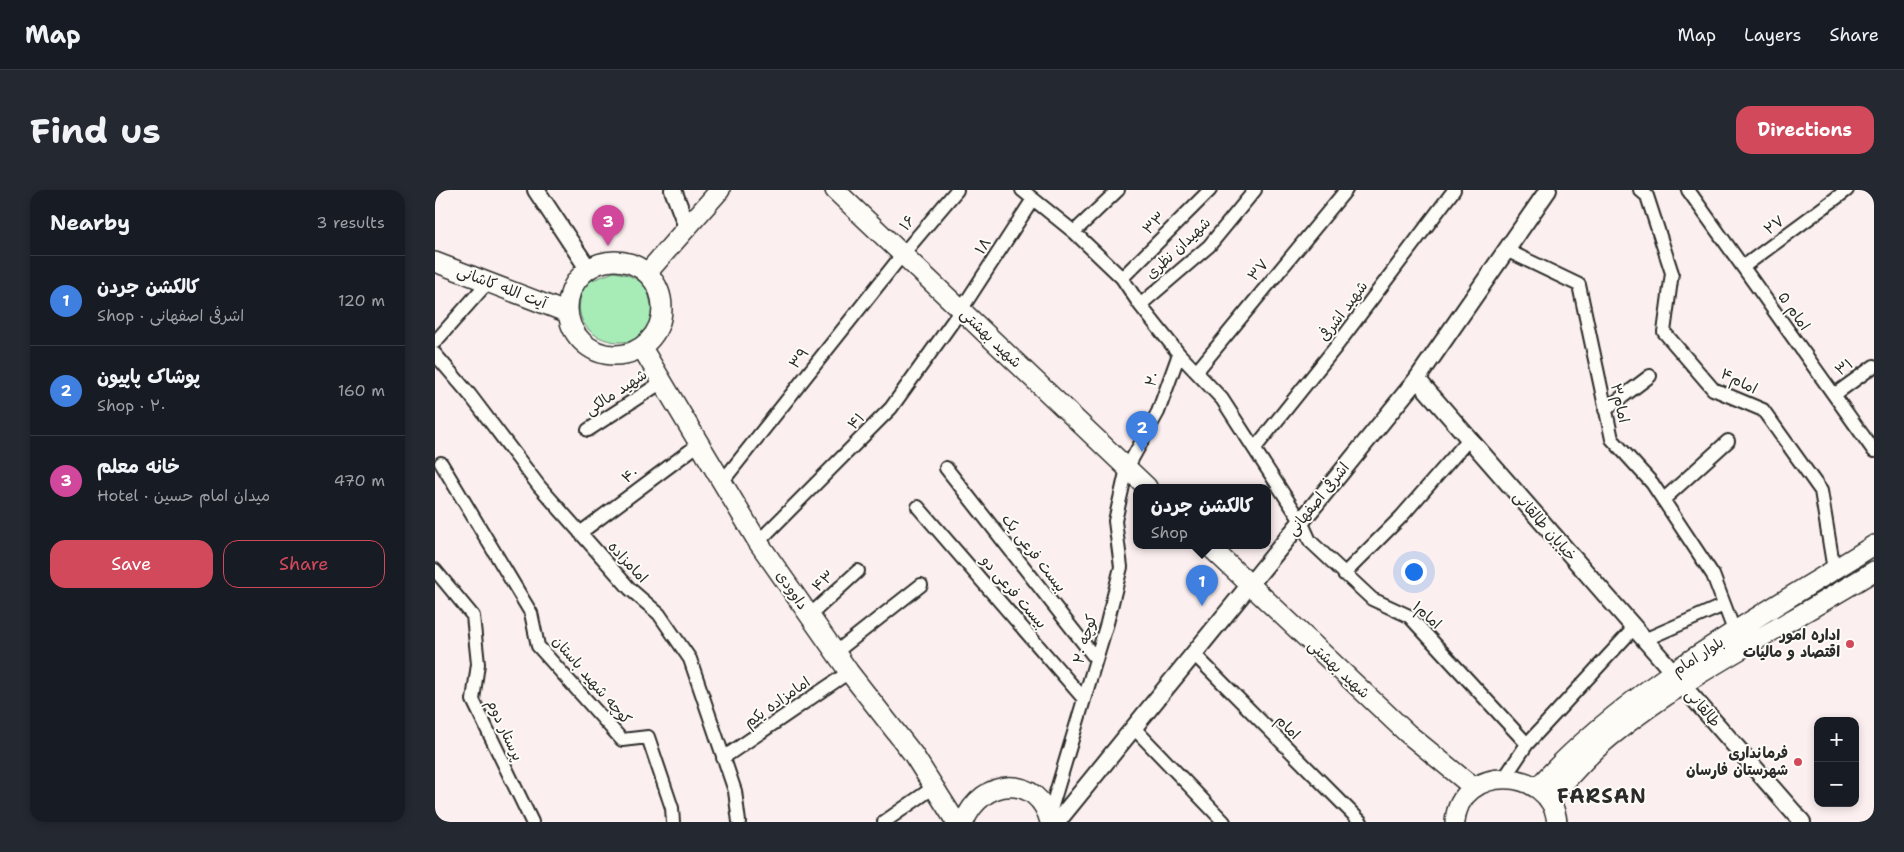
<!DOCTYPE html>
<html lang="en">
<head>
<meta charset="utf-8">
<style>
	body { margin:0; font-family:"Shantell Sans","Playpen Sans Arabic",sans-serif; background:#242831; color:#f1f3f6 }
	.controls { position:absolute; right:15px; bottom:15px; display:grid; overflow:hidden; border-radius:10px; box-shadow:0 2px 8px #0003 }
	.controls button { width:45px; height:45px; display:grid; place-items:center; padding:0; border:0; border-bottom:1px solid #363941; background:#171b24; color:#f1f3f6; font:25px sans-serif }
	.you { position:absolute; left:978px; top:381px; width:18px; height:18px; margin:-12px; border:4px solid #fff; border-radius:50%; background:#1a73e8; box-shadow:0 0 0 8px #1a73e833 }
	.badge { display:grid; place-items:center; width:32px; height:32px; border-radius:50%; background:#d1495b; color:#fff; font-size:16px; font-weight:700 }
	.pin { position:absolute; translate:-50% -41px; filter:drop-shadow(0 1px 2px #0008) }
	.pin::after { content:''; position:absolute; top:26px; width:18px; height:15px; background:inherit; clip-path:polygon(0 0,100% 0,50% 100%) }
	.popup { position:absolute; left:698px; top:294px; width:138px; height:65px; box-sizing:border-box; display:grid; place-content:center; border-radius:10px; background:#171b24; filter:drop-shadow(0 1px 4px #0005); font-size:16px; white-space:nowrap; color:#9ea1a6 }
	.popup b { font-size:19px; color:#f1f3f6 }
	.popup::after { content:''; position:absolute; left:50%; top:100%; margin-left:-10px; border:10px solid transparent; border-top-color:#171b24 }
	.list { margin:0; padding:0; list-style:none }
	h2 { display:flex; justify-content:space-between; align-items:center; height:65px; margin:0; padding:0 20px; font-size:21px }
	h2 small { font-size:16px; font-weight:400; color:#9ea1a6 }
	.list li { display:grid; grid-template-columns:32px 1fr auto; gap:15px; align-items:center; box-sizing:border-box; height:90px; padding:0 20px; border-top:1px solid #363941 }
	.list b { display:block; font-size:19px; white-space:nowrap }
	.list p { margin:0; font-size:16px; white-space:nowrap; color:#9ea1a6 }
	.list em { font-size:16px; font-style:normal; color:#9ea1a6 }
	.actions { display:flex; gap:10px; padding:15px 20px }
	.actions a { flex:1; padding:11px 0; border:1px solid #d1495b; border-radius:15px; text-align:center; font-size:18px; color:#d1495b }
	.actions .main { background:#d1495b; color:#fff }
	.map { position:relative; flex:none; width:1439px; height:632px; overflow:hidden; border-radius:15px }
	header { display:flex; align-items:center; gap:30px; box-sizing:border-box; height:70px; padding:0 25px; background:#171b24; border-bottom:1px solid #363941 }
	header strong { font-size:24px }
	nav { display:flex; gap:28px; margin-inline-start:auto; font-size:18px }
	.intro { display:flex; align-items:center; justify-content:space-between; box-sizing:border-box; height:120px; padding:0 30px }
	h1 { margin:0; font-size:35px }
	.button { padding:12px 22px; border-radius:15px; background:#d1495b; color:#fff; font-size:18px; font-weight:700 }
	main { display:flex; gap:30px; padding:0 30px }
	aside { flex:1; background:#171b24; border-radius:15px; box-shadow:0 2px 8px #0003 }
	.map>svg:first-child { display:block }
</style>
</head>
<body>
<header>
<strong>Map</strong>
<nav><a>Map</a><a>Layers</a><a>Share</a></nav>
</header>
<div class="intro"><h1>Find us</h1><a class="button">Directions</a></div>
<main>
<aside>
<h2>Nearby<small>3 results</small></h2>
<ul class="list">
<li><span class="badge" style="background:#3f7fe0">1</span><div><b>کالکشن جردن</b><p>Shop · اشرفی اصفهانی</p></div><em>120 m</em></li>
<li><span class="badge" style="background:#3f7fe0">2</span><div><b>پوشاک پاپیون</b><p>Shop · ۲۰</p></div><em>160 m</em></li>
<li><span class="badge" style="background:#d1479c">3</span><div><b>خانه معلم</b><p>Hotel · میدان امام حسین</p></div><em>470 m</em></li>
</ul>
<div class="actions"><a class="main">Save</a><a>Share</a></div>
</aside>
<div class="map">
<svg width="1439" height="632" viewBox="0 0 1439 632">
	<rect width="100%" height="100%" fill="#fcefef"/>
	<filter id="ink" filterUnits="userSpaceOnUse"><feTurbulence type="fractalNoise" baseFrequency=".02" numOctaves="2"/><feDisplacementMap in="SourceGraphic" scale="10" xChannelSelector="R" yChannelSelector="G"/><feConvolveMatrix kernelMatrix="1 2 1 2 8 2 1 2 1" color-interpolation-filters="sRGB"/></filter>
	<g filter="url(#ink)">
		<!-- green -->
		<path fill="#a7ecb7" stroke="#698c71" d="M179 82C193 84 211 90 214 106 215 112 218 119 218 125 215 173 117 154 152 92Z"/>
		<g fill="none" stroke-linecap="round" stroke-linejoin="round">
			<defs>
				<path id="minor" d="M587 0 639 42 687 88 705 115 744 164 787 209 866 331 875 351 937 409 974 426 1092 554
					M1205 0 1212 6 1237 83 1229 142 1278 199 1328 220 1386 301 1399 380
					M1253 0 1439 261
					M639 42 683 0
					M1071 60 1144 95 1177 249 1217 293 1278 385 1300 443
					M1308 77 1412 0
					M687 88 775 0
					M705 115 774 56 820 0
					M0 152 54 91
					M0 164 35 205 104 296 195 399 224 424 255 469 300 601 304 632
					M762 181 911 0
					M1399 205 1439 176
					M1170 220 1215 186
					M153 240 227 192
					M820 258 900 158 1019 0
					M6 273 96 423 103 456 187 550 213 547 237 618 238 632
					M511 278 661 469
					M287 292 467 65 522 0
					M1228 310 1293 251
					M483 317 649 509
					M145 343 264 254
					M323 352 456 218 526 120 598 9
					M0 380 38 426 43 474 38 510 97 632
					M909 384 966 327 1034 249
					M375 425 423 381
					M1209 450 1289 415
					M401 462 486 395
					M758 463 926 632
					M698 537 789 632
					M288 568 414 482
					M1070 587 1092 554 1199 438
					M614 626 672 433 686 377 680 331 692 278 723 222 744 164
					M449 632 499 597"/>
				<path id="tertiary" d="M101 0 154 80
					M238 0 252 37
					M982 189 1238 482
					M1247 495 1367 632
					M622 632 982 189 1113 0"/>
				<path id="secondary" d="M400 0 712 297
					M133 118a47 47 0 1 1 94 0a47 47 0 1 1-94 0Z
					M0 72 133 123
					M212 83 285 0
					M207 158 323 352 414 482 478 564 521 632
					M773 355 972 543 1039 598
					M1102 598C1193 497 1325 427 1439 355
					M1114 610C1133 588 1152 566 1175 547 1256 481 1351 436 1439 381
					M529 632C547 587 603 583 615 632
					M1020 632C1024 574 1116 575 1122 632"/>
			</defs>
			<!-- minor casing -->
			<use href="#minor" stroke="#2b2b2b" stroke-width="16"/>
			<!-- tertiary casing -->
			<use href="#tertiary" stroke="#2b2b2b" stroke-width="20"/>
			<!-- secondary casing -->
			<use href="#secondary" stroke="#2b2b2b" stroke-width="22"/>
			<!-- minor -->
			<use href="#minor" stroke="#fdfcf7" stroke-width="12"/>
			<!-- tertiary -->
			<use href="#tertiary" stroke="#fdfcf7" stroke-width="16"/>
			<!-- secondary -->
			<use href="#secondary" stroke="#fdfcf7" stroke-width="19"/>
		</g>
	</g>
	<!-- markers -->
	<g fill="#d1495b" stroke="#fdfcf7" stroke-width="2">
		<circle cx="1415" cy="454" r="5"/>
		<circle cx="1363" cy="572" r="5"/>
	</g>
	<g text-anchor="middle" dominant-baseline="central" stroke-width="4" stroke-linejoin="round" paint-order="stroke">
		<!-- street labels -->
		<g font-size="15" fill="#2b2b2b" stroke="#fdfcf7">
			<text transform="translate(472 33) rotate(-50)">۱۶</text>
			<text transform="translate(719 33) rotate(-45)">۳۳</text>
			<text transform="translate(1339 35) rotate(-37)">۲۷</text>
			<text transform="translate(548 56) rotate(-57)">۱۸</text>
			<text transform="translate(743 58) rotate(-43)">شهیدان نظری</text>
			<text transform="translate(823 80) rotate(-51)">۳۷</text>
			<text transform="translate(67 97) rotate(21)">آیت الله کاشانی</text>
			<text transform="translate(908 121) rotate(-53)">شهید اشرفی</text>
			<text transform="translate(1359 121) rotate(55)">امام ۵</text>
			<text transform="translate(556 148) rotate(44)">شهید بهشتی</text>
			<text transform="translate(364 168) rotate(-52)">۳۹</text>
			<text transform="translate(1409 177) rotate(-36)">۳۱</text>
			<text transform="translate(717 189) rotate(-70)">۲۰</text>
			<text transform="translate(1304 191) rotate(26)">امام۴</text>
			<text transform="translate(181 202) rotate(-33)">شهید مالکی</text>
			<text transform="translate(1185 213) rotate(77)">امام۳</text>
			<text transform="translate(421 231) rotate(-45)">۴۱</text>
			<text transform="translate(195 285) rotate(-37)">۴۰</text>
			<text transform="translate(883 309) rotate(-51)">اشرفی اصفهانی</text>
			<text transform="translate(1110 336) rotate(49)">خیابان طالقانی</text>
			<text transform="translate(599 363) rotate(52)">بیست فرعی یک</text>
			<text transform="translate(193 372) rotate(47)">امامزاده</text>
			<text transform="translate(388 391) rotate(-42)">۴۳</text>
			<text transform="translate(357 400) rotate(55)">داوودی</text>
			<text transform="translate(579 402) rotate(49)">بیست فرعی دو</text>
			<text transform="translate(992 425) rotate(42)">امام۱</text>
			<text transform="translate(650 449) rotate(-74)">کوچه ۲۰</text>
			<text transform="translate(1263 466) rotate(-33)">بلوار امام</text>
			<text transform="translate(904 479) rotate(43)">شهید بهشتی</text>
			<text transform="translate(157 490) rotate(49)">کوچه شهید باستان</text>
			<text transform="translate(342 512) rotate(-35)">امامزاده یکم</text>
			<text transform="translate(1268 518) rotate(49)">طالقانی</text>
			<text transform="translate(853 537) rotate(45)">امام</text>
			<text transform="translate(70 540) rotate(65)">پرستار دوم</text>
		</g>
		<!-- poi labels -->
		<g font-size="15" font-weight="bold" fill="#2b2b2b" stroke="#fdfcf7" text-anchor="end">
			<text x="1405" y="445">اداره امور<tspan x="1405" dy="17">اقتصاد و مالیات</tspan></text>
			<text x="1353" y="563">فرمانداری<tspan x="1353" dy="17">شهرستان فارسان</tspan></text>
		</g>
		<!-- district labels -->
		<g font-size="20" font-weight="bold" letter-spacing="1" fill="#2b2b2b" stroke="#fdfcf7">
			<text x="1167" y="606">FARSAN</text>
		</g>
	</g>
</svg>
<div class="controls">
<button>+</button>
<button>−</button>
</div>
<div class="you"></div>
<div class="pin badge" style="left:767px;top:416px;background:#3f7fe0">1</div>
<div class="popup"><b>کالکشن جردن</b>Shop</div>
<div class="pin badge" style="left:707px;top:262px;background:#3f7fe0">2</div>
<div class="pin badge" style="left:173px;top:56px;background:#d1479c">3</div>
</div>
</main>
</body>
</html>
